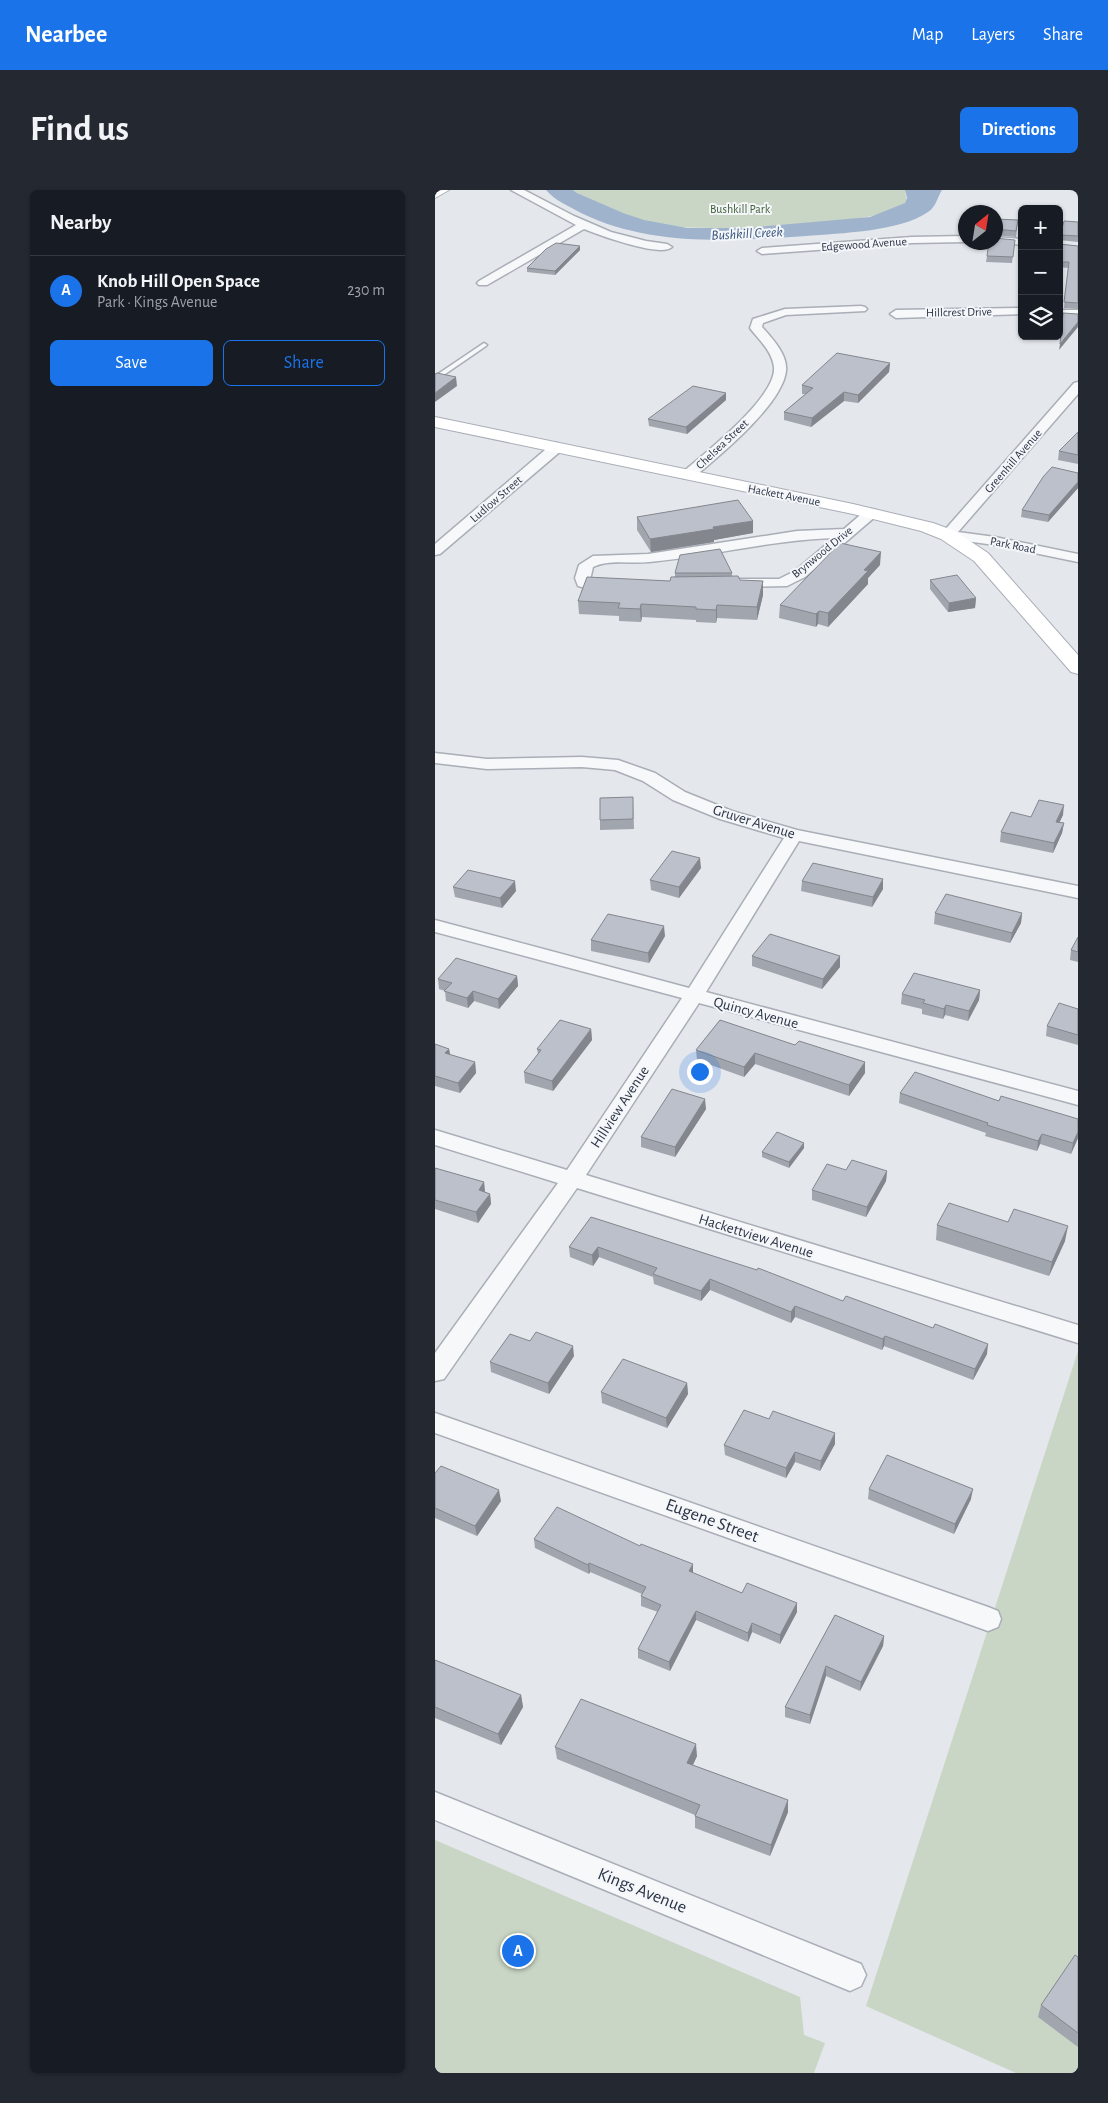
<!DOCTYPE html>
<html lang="en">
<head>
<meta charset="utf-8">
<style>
	body { margin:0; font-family:"Alegreya Sans",sans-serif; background:#242831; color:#f1f3f6 }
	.controls { position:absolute; right:15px; top:15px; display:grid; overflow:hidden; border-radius:8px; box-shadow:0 1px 4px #0004 }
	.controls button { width:45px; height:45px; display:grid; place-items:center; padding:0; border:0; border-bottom:1px solid #363941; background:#171b24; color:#f1f3f6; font:25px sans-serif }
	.compass { position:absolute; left:523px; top:15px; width:45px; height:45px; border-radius:50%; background:#171b24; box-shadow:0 1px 4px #0004; rotate:30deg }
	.you { position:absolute; left:264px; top:881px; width:18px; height:18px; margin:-12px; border:4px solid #fff; border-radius:50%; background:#1a73e8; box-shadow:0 0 0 8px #1a73e833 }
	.badge { display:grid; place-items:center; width:32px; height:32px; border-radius:50%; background:#1a73e8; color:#fff; font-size:16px; font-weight:700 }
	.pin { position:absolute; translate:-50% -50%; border:2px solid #fff; box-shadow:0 1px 5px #0006 }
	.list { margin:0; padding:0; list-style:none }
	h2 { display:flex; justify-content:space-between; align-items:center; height:65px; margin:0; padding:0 20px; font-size:21px }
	h2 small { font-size:16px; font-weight:400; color:#9ea1a6 }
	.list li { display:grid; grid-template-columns:32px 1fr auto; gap:15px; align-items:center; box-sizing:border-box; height:70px; padding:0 20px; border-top:1px solid #363941 }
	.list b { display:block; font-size:19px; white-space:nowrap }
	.list p { margin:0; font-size:16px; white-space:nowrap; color:#9ea1a6 }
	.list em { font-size:16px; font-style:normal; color:#9ea1a6 }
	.actions { display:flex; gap:10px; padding:15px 20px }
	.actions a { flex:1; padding:11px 0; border:1px solid #1a73e8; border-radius:8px; text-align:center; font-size:18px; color:#1a73e8 }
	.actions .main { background:#1a73e8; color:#fff }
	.icon { flex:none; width:28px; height:28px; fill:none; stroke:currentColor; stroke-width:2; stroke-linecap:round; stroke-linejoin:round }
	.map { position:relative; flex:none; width:643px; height:1883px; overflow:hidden; border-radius:8px }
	header { display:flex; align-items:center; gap:30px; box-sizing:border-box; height:70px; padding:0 25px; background:#1a73e8; color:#fff }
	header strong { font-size:24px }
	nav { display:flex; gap:28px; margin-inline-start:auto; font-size:18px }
	.intro { display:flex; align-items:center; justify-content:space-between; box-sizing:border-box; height:120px; padding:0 30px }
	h1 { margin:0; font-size:35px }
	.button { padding:12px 22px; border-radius:8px; background:#1a73e8; color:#fff; font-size:18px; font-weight:700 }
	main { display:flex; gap:30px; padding:0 30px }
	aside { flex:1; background:#171b24; border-radius:8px; box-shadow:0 1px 4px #0004 }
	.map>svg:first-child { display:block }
</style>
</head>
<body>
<header>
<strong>Nearbee</strong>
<nav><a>Map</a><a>Layers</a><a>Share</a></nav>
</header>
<div class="intro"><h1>Find us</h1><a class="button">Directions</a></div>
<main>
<aside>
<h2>Nearby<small></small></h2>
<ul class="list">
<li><span class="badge">A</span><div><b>Knob Hill Open Space</b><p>Park · Kings Avenue</p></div><em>230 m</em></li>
</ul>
<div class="actions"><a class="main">Save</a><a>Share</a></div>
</aside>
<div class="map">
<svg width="643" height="1883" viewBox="0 0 643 1883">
	<rect width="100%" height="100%" fill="#e4e7ec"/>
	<!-- green -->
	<path fill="#c9d6c5" d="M138 0H470C470 5 473 9 469 14 444 37 264 42 227 35 197 29 169 16 142 3Z
		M643 1161V1883H581L431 1816Z
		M0 1650 365 1807 369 1845 390 1853 379 1883H0Z"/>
	<!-- water -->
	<path fill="#9fb4cc" d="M111 0H138L142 3 188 23 209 30 252 38H311L435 27 470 13 472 8 470 0H507C502 8 501 17 493 22 464 42 405 43 371 46 295 51 216 57 146 23 134 16 120 11 111 0Z"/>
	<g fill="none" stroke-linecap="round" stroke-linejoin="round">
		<defs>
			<path id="service" d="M49 153 52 155 51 156 0 191V186Z"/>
			<path id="minor" d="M76 0H89L139 26 176 42 211 51 232 54 237 57C226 68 164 45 149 39L52 95H44L42 93 44 91 141 35Z
				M530 46V52L477 53 327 64 322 61 327 58 477 47Z
				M560 47 587 49V55L557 52H560Z
				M426 116 430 117 432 119 430 121 351 125 328 133 327 137C337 148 353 165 351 181 347 215 284 266 258 288H248L246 285 248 282C270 263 342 207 339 177 337 161 324 150 315 138L318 129 350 119Z
				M587 118V124L461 128 455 124 461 120Z
				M624 120H643V128L624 127Z
				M643 192V204L523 342 560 347 643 364V372L560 355 508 348 506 345 508 342 639 193Z
				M122 253 129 257 127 260 5 364 0 365V354L117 254Z
				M436 319 441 320 443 323 441 326 370 387 352 396 298 397 293 396 291 393 293 390 298 389H344L360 381 399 348C336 350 276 366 214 372 195 374 174 369 158 377L155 390 183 392 185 395 183 398 155 399 143 396 140 388 144 375 158 366 213 364 362 341 409 339 431 320Z
				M0 563 52 569 147 567 183 570 220 583 250 602 297 621 362 640 643 696V708L364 651 271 802 643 901V915L264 813 151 985 643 1135V1153L142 998 9 1189 0 1191V1163L123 993 0 955V940L132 980 247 808 0 742V730L254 798 349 648 285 629 238 610 208 591 180 580 147 577 52 579 0 573Z
				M0 1223 553 1417 563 1421 566 1429 563 1437 553 1441 0 1243Z
				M0 1602 426 1774 431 1785 426 1796 415 1801 0 1630Z"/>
			<path id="secondary" d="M0 0H14L0 8Z
				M0 227 418 314 498 333 520 341 553 363 643 465V484L636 482 539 371 506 349 486 341 418 324 0 237Z"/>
		</defs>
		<!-- service casing -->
		<use href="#service" stroke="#a9aeb7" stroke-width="3"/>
		<!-- minor casing -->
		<use href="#minor" stroke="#a9aeb7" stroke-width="3"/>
		<!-- secondary casing -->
		<use href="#secondary" stroke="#a9aeb7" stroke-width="2"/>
		<!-- service -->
		<use href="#service" fill="#f7f8fa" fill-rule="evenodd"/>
		<!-- minor -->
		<use href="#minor" fill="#f7f8fa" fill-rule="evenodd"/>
		<!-- secondary -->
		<use href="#secondary" fill="#fff" fill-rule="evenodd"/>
	</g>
	<!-- wall -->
	<path fill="#a1a5ae" d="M560 29 583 30 581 47 560 45Z
		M643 32V52L624 50 625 45Z
		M580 50 577 73 551 72 552 66Z
		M624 54 643 56V119L629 118 633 78 624 77Z
		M145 56V60L120 85 92 82V78Z
		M455 173 454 182 423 213 409 211 376 237 349 230V222L370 204H367V195Z
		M291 203V210L252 244 214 236 213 229Z
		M643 242V274L623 270 624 261Z
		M643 283V298L613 332 586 327 587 320Z
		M202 327 318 343 279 350V352L216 362 202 340Z
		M445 375 433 388V394L393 437 383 434 381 437 344 428 345 415Z
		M240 383H297V386L305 390 328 391V405L322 430 282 428 281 433 261 432V430L207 427 206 432 184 431V426L144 424 143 411 235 391 240 386Z
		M495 390 541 408 540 418 513 422 495 399Z
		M198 607 199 639 165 640V630Z
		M628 625 624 632 629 633 627 643 618 663 565 652 566 642 596 627Z
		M266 678 244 708 216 700 215 690Z
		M367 691 448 699 437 717 366 701Z
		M18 697 81 701 67 718 20 707Z
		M500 723H587L586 733 575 753 499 734Z
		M230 746 214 773 156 761V750Z
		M643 747V772L635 770 636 760Z
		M317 766 405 777 387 799 317 776Z
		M82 786 83 796 64 819 39 811 33 818 11 811 10 801 4 799 3 789Z
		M545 800 544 810 533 831 510 825 508 829 487 824V819L466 814 467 804Z
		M643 819V855L611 846 612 836Z
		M285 830 430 883 414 906 320 874 309 887 262 870 261 860Z
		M156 839 157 850 118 901 90 893 89 882 103 864 102 859Z
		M0 854 14 859 15 865 40 872 41 883 25 903 0 896Z
		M465 903 564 911 643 929V948L636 964 605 954 602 961 550 946 551 943 464 913Z
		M271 919 240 967 206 957V947Z
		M369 953V958L354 978 327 967V962Z
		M0 978 49 992 50 1002 55 1004 56 1014 43 1033 0 1019Z
		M452 981 451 991 431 1027 377 1010V1000Z
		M156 1027 408 1111 552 1164 538 1190 449 1156 447 1160 360 1127 356 1133 275 1100 266 1111 219 1094 218 1087 164 1067 158 1076 135 1067 134 1057Z
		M502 1035 630 1051 614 1086 501 1050Z
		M95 1151 139 1166 114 1204 56 1182 55 1172Z
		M252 1193 253 1204 232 1238 167 1213 166 1202Z
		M400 1254 385 1281 360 1272 351 1288 290 1265 289 1255Z
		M0 1283 66 1311 42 1346 0 1328Z
		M434 1299 536 1309 519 1344 433 1309Z
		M99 1349 258 1383 307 1403 362 1413V1422L345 1454 317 1442 313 1452 261 1430 235 1481 203 1468V1459L223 1422 206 1416V1406L207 1404 155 1382 154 1384 100 1358Z
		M400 1425 449 1446 448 1456 425 1501 391 1486 375 1534 350 1527V1517Z
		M0 1470 86 1505 88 1517 66 1555 0 1528Z
		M120 1557 262 1566 258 1575 353 1610V1622L335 1666 260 1638V1625L122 1569Z
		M643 1767V1857L603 1827 606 1815Z"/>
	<!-- shaded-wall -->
	<path fill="#83868d" d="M145 56V60L120 85V81Z
		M643 132V137L624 160 625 154Z
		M455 173 454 182 423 213V205Z
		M21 187 22 196 0 212V203Z
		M409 202V211L376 237 377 228Z
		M291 203V210L252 244 251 237Z
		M643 292V298L613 332 614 325Z
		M318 331V343L279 350V352L216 362 215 349 278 337Z
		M446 362 445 375 433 388V394L393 437V423L429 380Z
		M328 391V405L322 430V417Z
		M541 408 540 418 513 422 514 413Z
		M206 414 207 427 206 432 205 419Z
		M282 415V428L281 433V420Z
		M384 421 383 434 381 437V424Z
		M629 615 628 625 620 642 621 632Z
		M629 633 627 643 618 663 619 653Z
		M265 668 266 678 244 708V697Z
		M448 689V699L437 717 438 707Z
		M80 691 81 701 67 718 65 708Z
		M587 723 586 733 575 753 577 743Z
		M229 736 230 746 214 773 213 763Z
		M405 766V777L387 799 388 789Z
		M82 786 83 796 64 819 63 809Z
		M545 800 544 810 533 831 534 821Z
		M38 801 39 811 33 818 32 808Z
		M511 815 510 825 508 829 509 819Z
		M156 839 157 850 118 901 117 891Z
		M14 859 16 869 10 863Z
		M320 863V874L309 887V877Z
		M40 872 41 883 25 903 23 893Z
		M430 872V883L414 906V895Z
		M270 909 271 919 240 967V957Z
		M643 942V948L636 964 638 953Z
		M607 944 605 954 602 961 603 951Z
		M369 953V958L354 978V972Z
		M452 981 451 991 431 1027 432 1017Z
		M49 992 50 1003 44 1000Z
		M55 1004 56 1014 43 1033 41 1022Z
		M633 1036 630 1051 614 1086 617 1072Z
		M163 1057 164 1067 158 1076 157 1065Z
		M275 1089V1100L266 1111V1101Z
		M360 1116V1127L356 1133V1122Z
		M450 1146 449 1156 447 1160 448 1149Z
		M553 1154 552 1164 538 1190 540 1179Z
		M138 1156 139 1166 114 1204 113 1193Z
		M252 1193 253 1204 232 1238 231 1228Z
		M400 1243V1254L385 1281 386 1271Z
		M360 1262V1272L351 1288V1278Z
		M538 1299 536 1309 519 1344 520 1334Z
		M64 1300 66 1311 42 1346 40 1336Z
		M154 1373 155 1382 154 1384 153 1375Z
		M258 1374V1384L254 1381Z
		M362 1413V1422L345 1454V1445Z
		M261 1421V1430L235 1481 234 1472Z
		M317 1433V1442L313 1452V1443Z
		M449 1446 448 1456 425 1501 426 1492Z
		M391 1476V1486L375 1534V1525Z
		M86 1505 88 1517 66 1555 63 1544Z
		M261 1554 262 1566 253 1585 252 1573Z
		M353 1610V1622L335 1666 336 1655Z"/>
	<!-- building -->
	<path fill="#bbc0ca" stroke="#83868d" d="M560 29 583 30 581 41 560 39Z
		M629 31 643 32V46L625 45Z
		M560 48 580 50 578 67 552 66 554 52H560Z
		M121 53 145 56 120 81 92 78 111 59Z
		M624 54 643 56V113L629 112 634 72H624Z
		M628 123 643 124V132L625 154Z
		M402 163 455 173 423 205 409 202 377 228 349 222 378 198 367 195Z
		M2 183 21 187 0 203V184Z
		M258 196 291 203 251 237 213 229Z
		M643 242V265L624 261Z
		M617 277 643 283V292L614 325 587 320 608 287Z
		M303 310 318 331 278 337 279 339 215 349 202 327Z
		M405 353 446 362 429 380 433 381 393 423 384 421 381 424 345 415Z
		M285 359 297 383H240L245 365Z
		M522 385 541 408 514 413 495 390Z
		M303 386 305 390 328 391 322 417 282 415 281 420 261 419V417L206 414 205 419 183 418 185 413 143 411 152 387 235 391 236 387Z
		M198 607V629L165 630V608Z
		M604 610 629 615 621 632 629 633 619 653 566 642 576 622 596 627Z
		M237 661 265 668 244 697 215 690Z
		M378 673 448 689 438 707 367 691Z
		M33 680 80 691 65 708 18 697Z
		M511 704 587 723 577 743 500 723Z
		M173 724 229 736 213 763 156 750Z
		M335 744 405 766 388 789 317 766Z
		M643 747V762L636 760Z
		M21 768 82 786 63 809 38 801 32 808 9 801 17 793 3 789Z
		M479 783 545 800 534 821 511 815 509 819 488 813 490 810 467 804Z
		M624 813 643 819V845L612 836Z
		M125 830 156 839 117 891 89 882 106 860 102 859Z
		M285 830 360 855 364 851 430 872 414 895 320 863 309 877 261 860Z
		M0 854 14 859 10 863 40 872 23 893 0 886Z
		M480 882 564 911 566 906 643 929V942L638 953 607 944 603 951 552 935 553 933 465 903Z
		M237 899 270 909 240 957 206 947Z
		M342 942 369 953 354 972 327 962Z
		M417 970 452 981 432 1017 377 1000 392 974 411 980Z
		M0 978 49 992 44 1000 55 1004 41 1022 0 1010Z
		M514 1013 573 1032 579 1019 633 1036 617 1072 502 1035Z
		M156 1027 322 1080 323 1078 408 1111 411 1106 498 1138 500 1134 553 1154 540 1179 450 1146 448 1149 360 1116 356 1122 275 1089 266 1101 218 1084 222 1078 163 1057 157 1065 134 1057Z
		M101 1142 138 1156 113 1193 55 1172 75 1144 95 1151Z
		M188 1169 252 1193 231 1228 166 1202Z
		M309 1220 334 1229 338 1221 400 1243 386 1271 360 1262 351 1278 289 1255Z
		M452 1265 538 1299 520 1334 434 1299Z
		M6 1276 64 1300 40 1336 0 1318V1283Z
		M122 1317 205 1356 206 1354 258 1374 254 1381 307 1403 312 1393 362 1413 345 1445 317 1433 313 1443 261 1421 234 1472 203 1459 226 1415 206 1406 211 1397 154 1373 153 1375 99 1349Z
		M400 1425 449 1446 426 1492 391 1476 375 1525 350 1517Z
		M0 1470 86 1505 63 1544 0 1517Z
		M146 1509 261 1554 252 1573 353 1610 336 1655 260 1626 265 1615 120 1557Z
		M640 1765 643 1767V1843L606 1815Z"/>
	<g text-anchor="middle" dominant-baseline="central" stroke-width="4" stroke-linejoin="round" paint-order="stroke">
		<!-- far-park labels -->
		<g font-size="12" fill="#3f6138" stroke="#f4f6f9">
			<text x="305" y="19">Bushkill Park</text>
		</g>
		<!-- far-street labels -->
		<g font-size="12" fill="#2b3445" stroke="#f4f6f9">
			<text transform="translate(429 54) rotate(-4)">Edgewood Avenue</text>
			<text transform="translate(524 122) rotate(-1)">Hillcrest Drive</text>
			<text transform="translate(287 254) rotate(-43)">Chelsea Street</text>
			<text transform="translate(578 271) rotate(-49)">Greenhill Avenue</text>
			<text transform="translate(349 305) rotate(11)">Hackett Avenue</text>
			<text transform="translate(61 309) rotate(-41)">Ludlow Street</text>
			<text transform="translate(578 355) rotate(11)">Park Road</text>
			<text transform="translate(387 362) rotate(-39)">Brynwood Drive</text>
		</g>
		<!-- far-water labels -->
		<g font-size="14" font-style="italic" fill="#34527a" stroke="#f4f6f9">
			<text transform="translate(312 44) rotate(-3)">Bushkill Creek</text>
		</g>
		<!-- street labels -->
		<g font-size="15" fill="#2b3445" stroke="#f4f6f9">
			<text transform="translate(319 632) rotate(17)">Gruver Avenue</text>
			<text transform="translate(321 823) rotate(15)">Quincy Avenue</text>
			<text transform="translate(185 917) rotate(-57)">Hillview Avenue</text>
			<text transform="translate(321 1046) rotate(17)">Hackettview Avenue</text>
		</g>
		<!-- near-street labels -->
		<g font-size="18" fill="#2b3445" stroke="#f4f6f9">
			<text transform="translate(277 1331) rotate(20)">Eugene Street</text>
			<text transform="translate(207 1701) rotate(22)">Kings Avenue</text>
		</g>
	</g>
</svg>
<div class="controls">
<button>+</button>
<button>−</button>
<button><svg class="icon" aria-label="layers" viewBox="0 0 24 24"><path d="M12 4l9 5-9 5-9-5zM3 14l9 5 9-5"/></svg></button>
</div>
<svg class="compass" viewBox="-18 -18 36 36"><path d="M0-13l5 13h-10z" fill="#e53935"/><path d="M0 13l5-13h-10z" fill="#9ea1a6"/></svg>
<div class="you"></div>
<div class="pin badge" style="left:83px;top:1761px">A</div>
</div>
</main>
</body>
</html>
